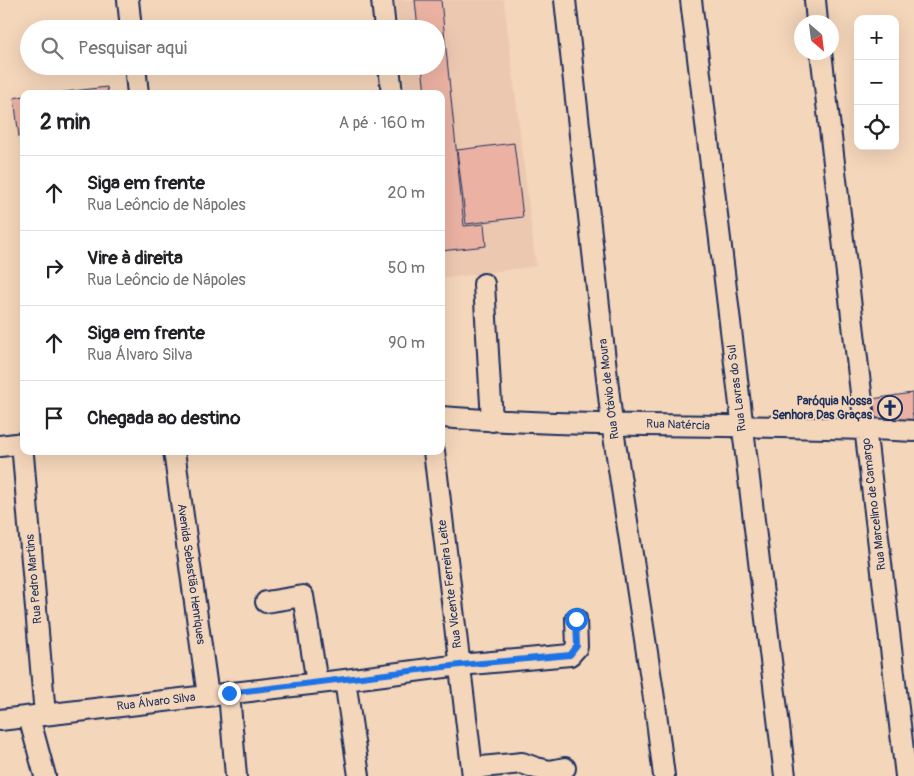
<!DOCTYPE html>
<html lang="pt">
<head>
<meta charset="utf-8">
<style>
	body { margin:0; font-family:Pangolin,sans-serif; background:#f6f6f6; color:#202124 }
	.controls { position:absolute; right:15px; top:15px; display:grid; overflow:hidden; border-radius:10px; box-shadow:0 5px 20px #0002 }
	.controls button { width:45px; height:45px; display:grid; place-items:center; padding:0; border:0; border-bottom:1px solid #e0e0e0; background:#fff; color:#202124; font:25px sans-serif }
	.compass { position:absolute; left:794px; top:15px; width:45px; height:45px; border-radius:50%; background:#fff; box-shadow:0 5px 20px #0002; rotate:152deg }
	.stop { position:absolute; width:15px; height:15px; margin:-11px; border:4px solid #1a73e8; border-radius:50%; background:#fff }
	.stop.end { background:#1a73e8; border-color:#fff; box-shadow:0 1px 5px #0008 }
	.list { margin:0; padding:0; list-style:none }
	h2 { display:flex; justify-content:space-between; align-items:center; height:65px; margin:0; padding:0 20px; font-size:21px }
	h2 small { font-size:16px; font-weight:400; color:#757577 }
	.list li { display:grid; grid-template-columns:32px 1fr auto; gap:15px; align-items:center; box-sizing:border-box; height:75px; padding:0 20px; border-top:1px solid #e0e0e0 }
	.list b { display:block; font-size:19px; white-space:nowrap }
	.list p { margin:0; font-size:16px; white-space:nowrap; color:#757577 }
	.list em { font-size:16px; font-style:normal; color:#757577 }
	.icon { flex:none; width:28px; height:28px; fill:none; stroke:currentColor; stroke-width:2; stroke-linecap:round; stroke-linejoin:round }
	.map { position:relative; flex:none; width:914px; height:776px; overflow:hidden }
	.search { position:absolute; background:#fff; box-shadow:0 5px 20px #0002; left:20px; top:20px; width:425px; height:55px; display:flex; align-items:center; gap:12px; box-sizing:border-box; padding:0 18px; border-radius:28px; color:#757577; font-size:19px }
	.panel { position:absolute; background:#fff; box-shadow:0 5px 20px #0002; left:20px; top:90px; width:425px; height:365px; border-radius:10px }
	.map>svg:first-child { display:block }
</style>
</head>
<body>
<div class="map">
<svg width="914" height="776" viewBox="0 0 914 776">
	<rect width="100%" height="100%" fill="#f4d6ba"/>
	<filter id="ink" filterUnits="userSpaceOnUse"><feTurbulence type="fractalNoise" baseFrequency=".02" numOctaves="2"/><feDisplacementMap in="SourceGraphic" scale="10" xChannelSelector="R" yChannelSelector="G"/><feConvolveMatrix kernelMatrix="1 2 1 2 8 2 1 2 1" color-interpolation-filters="sRGB"/></filter>
	<g filter="url(#ink)">
		<!-- built -->
		<path fill="#edc8b1" d="M395 0H504L536 266 441 279V94H406L403 66H436V29H399Z"/>
		<!-- building -->
		<path fill="#ebb2a3" stroke="#1b2f5e" d="M415 0H441L464 226 484 224 486 246 441 251V94H425L422 66H436V29H418Z
			M107 87 108 94H48Z
			M24 96V136L19 137 14 98Z
			M514 143 523 217 466 224 457 150Z
			M912 393V410L914 424 874 427 872 399Z"/>
		<g fill="none" stroke-linecap="round" stroke-linejoin="round">
			<defs>
				<path id="minor" d="M128 0 131 29
					M382 0 385 29
					M565 0 612 423 655 705 664 776
					M691 0 785 776
					M815 0 817 22
					M821 52 906 776
					M135 66 138 94
					M389 66 392 94
					M484 284 492 421
					M441 417C598 429 757 423 914 431
					M22 443 45 715
					M0 446 24 443
					M174 451 208 696
					M434 451 473 776
					M266 602 303 596 317 683
					M345 680 359 776
					M229 693 236 776
					M29 717 45 776
					M0 720 345 680 460 665 570 655 577 647 576 619
					M472 768 522 763 536 768 550 771 565 768"/>
			</defs>
			<!-- minor casing -->
			<use href="#minor" stroke="#1b2f5e" stroke-width="24"/>
			<!-- minor -->
			<use href="#minor" stroke="#f4d6ba" stroke-width="20"/>
		</g>
	</g>
	<g fill="none" stroke-linecap="round" stroke-linejoin="round" filter="url(#ink)">
		<!-- route -->
		<path stroke="#1a73e8" stroke-width="6" d="M229 693 460 665 570 655 577 646 576 619"/>
	</g>
	<!-- icons -->
	<defs>
		<symbol id="church-ring" viewBox="-11 -11 22 22"><circle r="9.5" fill="#f4d6ba" stroke="#1b2f5e" stroke-width="1.5"/><path d="M-1.2-6h2.4v3.5h3.3v2.4h-3.3V6h-2.4V-.1h-3.3v-2.4h3.3Z" fill="#1b2f5e"/></symbol>
	</defs>
	<g fill-rule="evenodd">
		<use href="#church-ring" x="876" y="394" width="28" height="28"/>
	</g>
	<g text-anchor="middle" dominant-baseline="central" stroke-width="4" stroke-linejoin="round" paint-order="stroke">
		<!-- street labels -->
		<g font-size="12" fill="#1b2f5e" stroke="#f4d6ba">
			<text transform="translate(737 388) rotate(-97)">Rua Lavras do Sul</text>
			<text transform="translate(609 389) rotate(-97)">Rua Otávio de Moura</text>
			<text transform="translate(678 425) rotate(2)">Rua Natércia</text>
			<text transform="translate(874 504) rotate(-97)">Rua Marcelino de Camargo</text>
			<text transform="translate(191 574) rotate(82)">Avenida Sebastião Henriques</text>
			<text transform="translate(34 579) rotate(-95)">Rua Pedro Martins</text>
			<text transform="translate(450 584) rotate(-97)">Rua Vicente Ferreira Leite</text>
			<text transform="translate(156 702) rotate(-7)">Rua Álvaro Silva</text>
		</g>
		<!-- poi labels -->
		<g font-size="12" font-weight="bold" fill="#1b2f5e" stroke="#f4d6ba" text-anchor="end">
			<text x="872" y="401">Paróquia Nossa<tspan x="872" dy="14">Senhora Das Graças</tspan></text>
		</g>
	</g>
</svg>
<div class="controls">
<button>+</button>
<button>−</button>
<button><svg class="icon" aria-label="locate" viewBox="0 0 24 24"><circle cx="12" cy="12" r="6"/><path d="M12 2v4M12 18v4M2 12h4M18 12h4"/></svg></button>
</div>
<svg class="compass" viewBox="-18 -18 36 36"><path d="M0-13l5 13h-10z" fill="#e53935"/><path d="M0 13l5-13h-10z" fill="#757577"/></svg>
<div class="stop" style="left:576px;top:619px"></div>
<div class="stop end" style="left:229px;top:693px"></div>
<div class="search"><svg class="icon" aria-label="search" viewBox="0 0 24 24"><circle cx="10" cy="10" r="6"/><path d="M15 15l6 6"/></svg>Pesquisar aqui</div>
<section class="panel">
<h2>2 min<small>A pé · 160 m</small></h2>
<ul class="list">
<li><svg class="icon" aria-label="ahead" viewBox="0 0 24 24"><path d="M12 20V5M6 11l6-6 6 6"/></svg><div><b>Siga em frente</b><p>Rua Leôncio de Nápoles</p></div><em>20 m</em></li>
<li><svg class="icon" aria-label="right" viewBox="0 0 24 24"><path d="M7 20v-9h11M14 6l5 5-5 5"/></svg><div><b>Vire à direita</b><p>Rua Leôncio de Nápoles</p></div><em>50 m</em></li>
<li><svg class="icon" aria-label="ahead" viewBox="0 0 24 24"><path d="M12 20V5M6 11l6-6 6 6"/></svg><div><b>Siga em frente</b><p>Rua Álvaro Silva</p></div><em>90 m</em></li>
<li><svg class="icon" aria-label="arrive" viewBox="0 0 24 24"><path d="M6 21V4h12l-3 4 3 4H6"/></svg><div><b>Chegada ao destino</b></div></li>
</ul>
</section>
</div>
</body>
</html>
